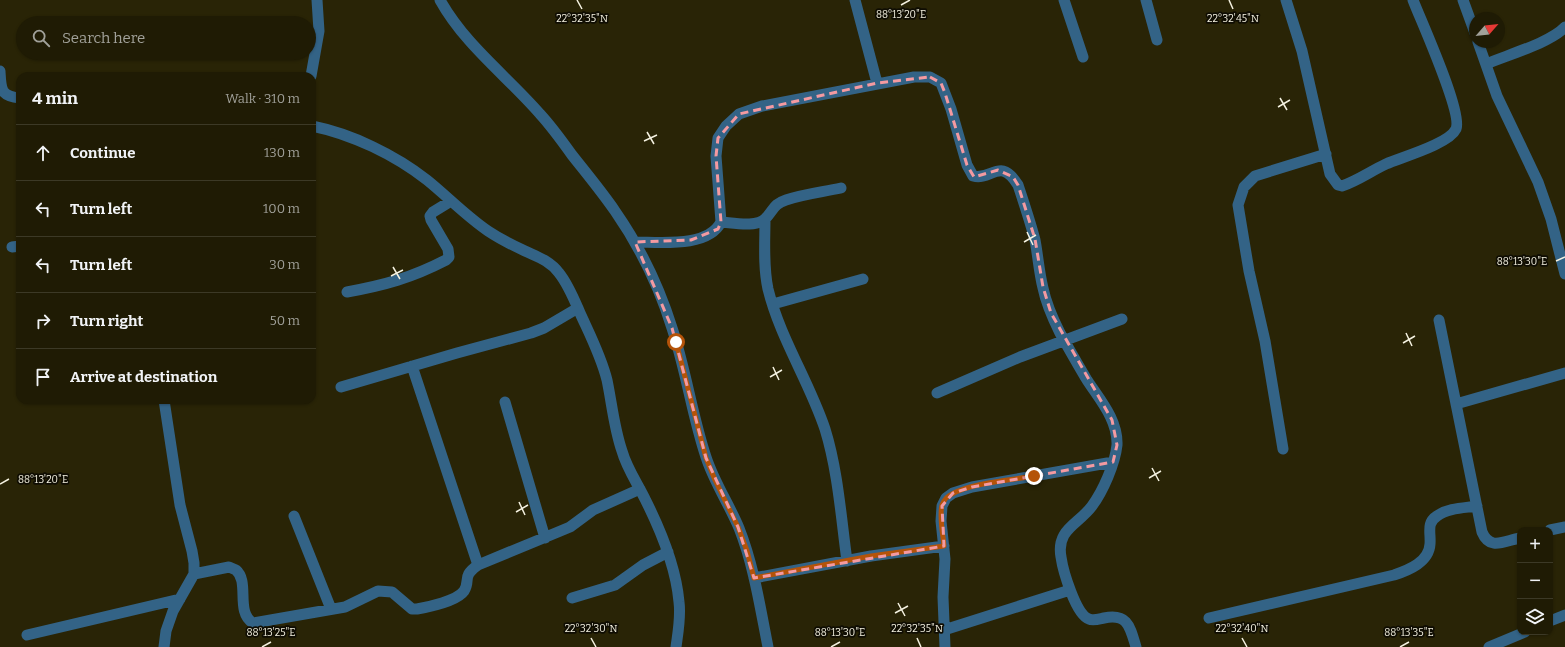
<!DOCTYPE html>
<html lang="en">
<head>
<meta charset="utf-8">
<style>
	body { margin:0; font-family:Bitter,serif; background:#27240e; color:#f1f3f6 }
	.controls { position:absolute; right:12px; bottom:12px; display:grid; overflow:hidden; border-radius:8px; box-shadow:0 1px 3px #0004 }
	.controls button { width:36px; height:36px; display:grid; place-items:center; padding:0; border:0; border-bottom:1px solid #3c3926; background:#1f1b04; color:#f1f3f6; font:20px sans-serif }
	.compass { position:absolute; left:1469px; top:12px; width:36px; height:36px; border-radius:50%; background:#1f1b04; box-shadow:0 1px 3px #0004; rotate:62deg }
	.stop { position:absolute; width:12px; height:12px; margin:-9px; border:3px solid #b45309; border-radius:50%; background:#fff }
	.stop.end { background:#b45309; border-color:#fff; box-shadow:0 1px 4px #0008 }
	.list { margin:0; padding:0; list-style:none }
	h2 { display:flex; justify-content:space-between; align-items:center; height:52px; margin:0; padding:0 16px; font-size:17px }
	h2 small { font-size:13px; font-weight:400; color:#a1a19a }
	.list li { display:grid; grid-template-columns:26px 1fr auto; gap:12px; align-items:center; box-sizing:border-box; height:56px; padding:0 16px; border-top:1px solid #3c3926 }
	.list b { display:block; font-size:15px; white-space:nowrap }
	.list em { font-size:13px; font-style:normal; color:#a1a19a }
	.icon { flex:none; width:22px; height:22px; fill:none; stroke:currentColor; stroke-width:2; stroke-linecap:round; stroke-linejoin:round }
	.map { position:relative; flex:none; width:1565px; height:647px; overflow:hidden }
	.search { position:absolute; background:#1f1b04; box-shadow:0 1px 3px #0004; left:16px; top:16px; width:300px; height:44px; display:flex; align-items:center; gap:10px; box-sizing:border-box; padding:0 14px; border-radius:22px; color:#a1a19a; font-size:15px }
	.panel { position:absolute; background:#1f1b04; box-shadow:0 1px 3px #0004; left:16px; top:72px; width:300px; height:332px; border-radius:12px }
	.map>svg:first-child { display:block }
</style>
</head>
<body>
<div class="map">
<svg width="1565" height="647" viewBox="0 0 1565 647">
	<rect width="100%" height="100%" fill="#292406"/>
	<g fill="none" stroke-linecap="round" stroke-linejoin="round">
		<!-- minor -->
		<path stroke="#336386" stroke-width="11" d="M440 0C465 45 507 76 540 114 552 127 562 141 572 155 587 174 602 192 615 211 640 247 659 286 672 328 686 370 692 415 706 457 714 482 729 504 739 528 754 566 760 607 768 647
			M855 0 877 83
			M1064 0 1083 57
			M1146 0 1157 40
			M1286 0 1302 51 1330 174 1338 185 1342 186C1357 181 1371 171 1386 164 1402 157 1449 144 1456 129 1463 113 1421 21 1413 0
			M1463 0 1475 33
			M1478 42 1497 96 1538 182 1551 219 1565 274
			M1486 64C1507 55 1550 43 1565 27
			M0 71C1 89 0 96 20 98
			M311 76 319 31 317 0
			M312 126C352 134 395 155 427 180 448 197 466 216 488 231 500 239 512 245 525 251 538 257 550 261 559 273 568 284 574 299 580 313 590 335 601 356 607 380 612 404 614 428 622 451 627 469 638 484 646 501 662 533 676 567 679 602 681 617 678 632 676 647
			M765 219C765 242 763 266 768 289 780 338 809 381 825 429 838 471 841 517 847 561
			M721 222C734 223 757 228 766 218 774 209 774 204 786 200 804 194 823 192 841 188
			M635 242C660 242 708 248 721 222L716 156 718 138 726 126 739 114 762 106 914 77H930L941 83 951 109 967 165 973 176C992 181 1000 156 1018 185 1024 203 1030 221 1035 240 1038 256 1039 272 1043 288 1046 303 1053 319 1060 333 1069 349 1078 365 1087 380 1100 400 1118 420 1117 445 1115 464 1103 491 1092 506 1078 525 1056 529 1061 557 1063 571 1076 615 1089 619 1093 621 1099 619 1104 618 1128 613 1130 627 1136 647
			M12 247 20 246
			M347 292C385 285 411 278 446 260L449 257 448 249 431 220 430 216 433 212 451 201
			M773 304 863 279
			M1439 320 1482 532C1490 551 1504 541 1520 538
			M412 366 478 565
			M341 387 457 353 531 333 544 328 578 308
			M937 393 1020 357 1122 319
			M164 400 180 505 192 551 194 563V574L173 611 166 631 164 647
			M505 402 545 538
			M1456 404 1565 373
			M1283 449 1265 341 1249 271 1238 205 1244 187 1255 176 1326 154
			M294 516 331 609
			M1550 530 1565 527
			M194 574 229 567 236 570C250 582 235 612 253 623L345 607 378 591 392 592 412 609H417C428 607 457 601 464 591 471 580 461 577 478 565L558 532 570 527 593 510 640 489
			M754 578 871 556 944 546
			M572 598 615 585 643 565 668 552
			M1209 618 1394 575C1409 570 1429 562 1430 544 1431 533 1426 523 1437 516 1448 508 1464 508 1477 506
			M1550 621 1565 615
			M944 630 1070 590
			M27 635 180 599
			M945 647 943 597 945 559 941 521 942 506 946 498 953 493 972 487 1113 462
			M1489 647 1525 632"/>
	</g>
	<g fill="none" stroke-linecap="round" stroke-linejoin="round">
		<!-- route -->
		<path stroke="#b45309" stroke-width="5" d="M676 342 706 458 715 480 738 527 747 551 754 578 871 556 944 546C943 534 939 517 942 505 944 500 947 496 952 494 971 483 1012 480 1034 476"/>
	</g>
	<!-- marked area -->
	<path fill="none" stroke="#f49aa1" stroke-width="3" stroke-dasharray="8 5" stroke-linejoin="round" d="M930 77 941 83 945 93 967 165 974 177 998 170 1013 177 1018 185 1035 239 1043 287 1051 313 1112 420 1117 445 1113 462 972 487 953 493 942 506 944 546 754 578 738 527 706 458 672 328 635 242 691 240 718 229 721 222 716 156 718 138 739 114 877 83Z"/>
	<!-- ticks -->
	<path fill="none" stroke="#f4f1e0" stroke-width="1.5" d="M577 0 582 9M1229 0 1233 9M901 5 910 0M1280 98 1287 110M1278 107 1290 100M647 132 654 144M644 141 657 135M1027 232 1033 245M1024 242 1036 235M1556 261 1565 257M393 267 400 279M391 276 403 270M1406 333 1412 346M1403 343 1415 336M773 367 779 380M770 377 782 370M1152 468 1159 481M1149 478 1161 471M0 484 9 479M519 502 525 515M516 512 528 505M898 603 905 616M895 613 908 606M591 638 596 647M917 638 921 647M1242 638 1247 647M262 647 271 642M831 647 840 642M1400 647 1409 642"/>
	<g font-size="10" text-anchor="middle" fill="#f4f1e0" stroke="#0f0d03" stroke-width="3.5" stroke-linejoin="round" paint-order="stroke">
		<text x="901" y="18">88°13'20"E</text>
		<text x="582" y="22">22°32'35"N</text>
		<text x="1233" y="22">22°32'45"N</text>
		<text x="1522" y="265">88°13'30"E</text>
		<text x="43" y="483">88°13'20"E</text>
		<text x="591" y="632">22°32'30"N</text>
		<text x="917" y="632">22°32'35"N</text>
		<text x="1242" y="632">22°32'40"N</text>
		<text x="271" y="636">88°13'25"E</text>
		<text x="840" y="636">88°13'30"E</text>
		<text x="1409" y="636">88°13'35"E</text>
	</g>
</svg>
<div class="controls">
<button>+</button>
<button>−</button>
<button><svg class="icon" aria-label="layers" viewBox="0 0 24 24"><path d="M12 4l9 5-9 5-9-5zM3 14l9 5 9-5"/></svg></button>
</div>
<svg class="compass" viewBox="-18 -18 36 36"><path d="M0-13l5 13h-10z" fill="#e53935"/><path d="M0 13l5-13h-10z" fill="#a1a19a"/></svg>
<div class="stop" style="left:676px;top:342px"></div>
<div class="stop end" style="left:1034px;top:476px"></div>
<div class="search"><svg class="icon" aria-label="search" viewBox="0 0 24 24"><circle cx="10" cy="10" r="6"/><path d="M15 15l6 6"/></svg>Search here</div>
<section class="panel">
<h2>4 min<small>Walk · 310 m</small></h2>
<ul class="list">
<li><svg class="icon" aria-label="ahead" viewBox="0 0 24 24"><path d="M12 20V5M6 11l6-6 6 6"/></svg><div><b>Continue</b></div><em>130 m</em></li>
<li><svg class="icon" aria-label="left" viewBox="0 0 24 24"><path d="M17 20v-9H6M10 6l-5 5 5 5"/></svg><div><b>Turn left</b></div><em>100 m</em></li>
<li><svg class="icon" aria-label="left" viewBox="0 0 24 24"><path d="M17 20v-9H6M10 6l-5 5 5 5"/></svg><div><b>Turn left</b></div><em>30 m</em></li>
<li><svg class="icon" aria-label="right" viewBox="0 0 24 24"><path d="M7 20v-9h11M14 6l5 5-5 5"/></svg><div><b>Turn right</b></div><em>50 m</em></li>
<li><svg class="icon" aria-label="arrive" viewBox="0 0 24 24"><path d="M6 21V4h12l-3 4 3 4H6"/></svg><div><b>Arrive at destination</b></div></li>
</ul>
</section>
</div>
</body>
</html>
